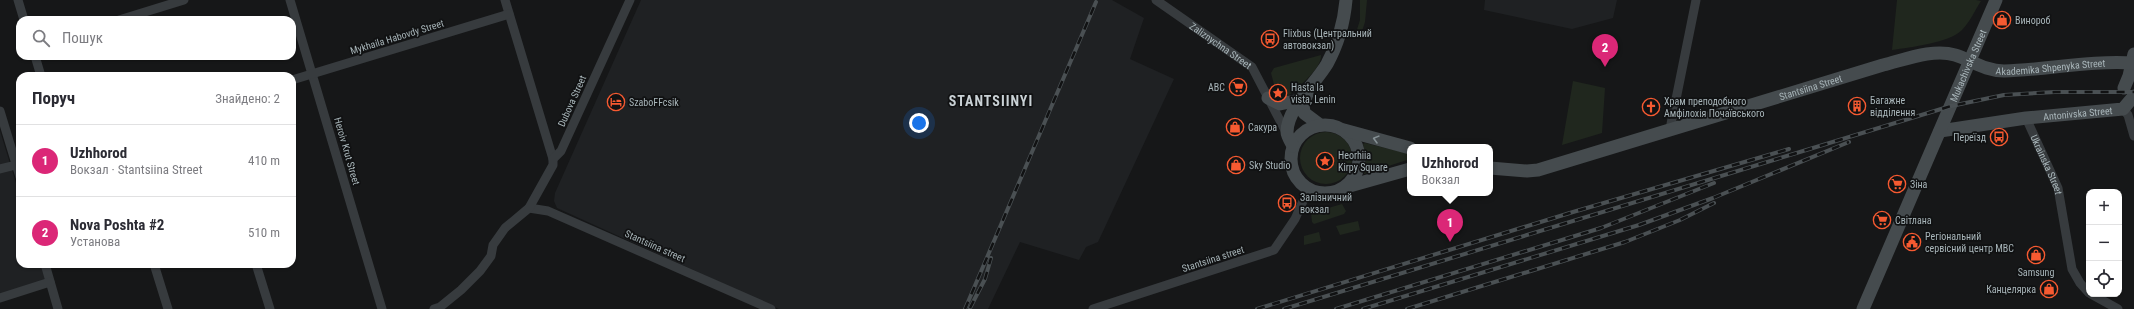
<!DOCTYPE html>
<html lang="uk">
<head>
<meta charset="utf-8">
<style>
	body { margin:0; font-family:"Roboto Condensed",sans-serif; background:#f2f2f3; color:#2b2b33 }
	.controls { position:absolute; right:12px; bottom:12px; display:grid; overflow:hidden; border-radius:8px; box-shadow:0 1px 3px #0004 }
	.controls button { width:36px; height:36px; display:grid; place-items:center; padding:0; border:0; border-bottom:1px solid #e1e1e2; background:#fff; color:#2b2b33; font:20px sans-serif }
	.you { position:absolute; left:919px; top:123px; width:14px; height:14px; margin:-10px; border:3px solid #fff; border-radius:50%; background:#1a73e8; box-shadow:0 0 0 6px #1a73e833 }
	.badge { display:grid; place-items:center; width:26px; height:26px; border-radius:50%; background:#db2777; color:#fff; font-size:13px; font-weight:700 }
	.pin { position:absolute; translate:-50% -33px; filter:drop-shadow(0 1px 2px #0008) }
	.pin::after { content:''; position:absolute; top:21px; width:14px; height:12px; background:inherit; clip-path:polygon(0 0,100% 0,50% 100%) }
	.popup { position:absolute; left:1407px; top:144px; width:86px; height:52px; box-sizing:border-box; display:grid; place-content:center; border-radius:8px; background:#fff; filter:drop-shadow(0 1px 3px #0005); font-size:13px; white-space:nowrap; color:#7c7c81 }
	.popup b { font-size:15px; color:#2b2b33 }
	.popup::after { content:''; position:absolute; left:50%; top:100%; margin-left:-8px; border:8px solid transparent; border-top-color:#fff }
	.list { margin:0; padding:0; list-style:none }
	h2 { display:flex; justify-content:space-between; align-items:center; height:52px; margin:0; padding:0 16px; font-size:17px }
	h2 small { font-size:13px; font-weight:400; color:#7c7c81 }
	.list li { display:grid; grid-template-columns:26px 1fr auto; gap:12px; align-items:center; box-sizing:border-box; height:72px; padding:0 16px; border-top:1px solid #e1e1e2 }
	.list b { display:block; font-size:15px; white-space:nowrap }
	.list p { margin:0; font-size:13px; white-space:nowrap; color:#7c7c81 }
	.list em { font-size:13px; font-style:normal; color:#7c7c81 }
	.icon { flex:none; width:22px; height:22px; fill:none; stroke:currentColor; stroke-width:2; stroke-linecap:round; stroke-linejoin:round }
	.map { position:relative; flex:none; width:2134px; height:309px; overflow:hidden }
	.search { position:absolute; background:#fff; box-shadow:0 1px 3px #0004; left:16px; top:16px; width:280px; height:44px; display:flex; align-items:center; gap:10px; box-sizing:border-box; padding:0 14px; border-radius:12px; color:#7c7c81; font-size:15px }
	.panel { position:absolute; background:#fff; box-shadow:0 1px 3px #0004; left:16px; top:72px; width:280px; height:196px; border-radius:12px }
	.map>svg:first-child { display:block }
</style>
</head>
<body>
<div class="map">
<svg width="2134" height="309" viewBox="0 0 2134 309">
	<rect width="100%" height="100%" fill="#161718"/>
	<!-- built -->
	<path fill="#1f2123" d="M641 0H1112L1144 18 1130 59 1174 79 1098 242 1086 247 1079 260 1020 242 988 309H779L557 208 554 201 555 193Z
		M1485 0H1617L1613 18 1572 29 1484 10Z
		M0 131 20 196V264H41L46 281 0 296Z"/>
	<!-- green -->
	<path fill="#20271e" d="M1360 0H1367L1365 22 1361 34 1355 36 1360 20Z
		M1897 0H1976L1981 1C1975 10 1970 22 1962 30 1949 43 1911 47 1892 50Z
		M1321 55C1322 69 1297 88 1287 97L1276 92 1271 73 1274 68Z
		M1573 81 1605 88 1602 133 1562 145Z
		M1300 158a26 26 0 1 1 52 0a26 26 0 1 1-52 0Z
		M1365 143 1410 154V159L1364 174 1366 157 1363 144Z
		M1342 204 1346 211 1344 214 1314 224 1312 222 1311 213Z
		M1358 221 1360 230 1340 235 1336 226Z
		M1319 232 1321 241 1304 245V236Z"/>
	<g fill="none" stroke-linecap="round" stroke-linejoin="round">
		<!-- minor -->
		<g stroke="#373b3e" stroke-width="9">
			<path d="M18 0 24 20"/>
			<path d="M290 0 382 309"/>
			<path d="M505 0 553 159"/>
			<path id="s1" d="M1156 0 1252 67 1287 134"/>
			<path d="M119 20 184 0"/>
			<path d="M35 56 41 76"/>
			<path d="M292 80 509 14"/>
			<path d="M2123 109 2128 115 2134 136"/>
			<path d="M0 111 20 177"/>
			<path id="s2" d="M2026 118 2058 188 2072 269 2080 283 2089 293"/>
			<path d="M1670 129 1696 0"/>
			<path d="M0 169 20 164"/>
			<path d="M529 208 548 211 771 309"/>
			<path d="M45 264 58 309"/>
			<path d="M154 264 168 309"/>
			<path d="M256 264 270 309"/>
			<path d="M2091 294 2118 309"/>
			<path d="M0 298 50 282"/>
			<path d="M434 309 440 307 461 290 480 271 491 256 493 245 505 228 529 208 553 165V159L561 151 630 0"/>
			<path d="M1093 309 1274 250 1295 219 1308 190"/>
		</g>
		<!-- secondary -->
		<g stroke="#454b4e" stroke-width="13">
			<path d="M2124 88 2129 76 2134 54"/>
			<path d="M1307 94 1303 104 1304 113 1320 125"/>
			<path d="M1268 98 1280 104 1300 100"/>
			<circle cx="1325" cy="159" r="34"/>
			<path d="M1344 130 1410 148"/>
			<path id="s3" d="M1940 131 2026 118 2123 109 2134 96"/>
			<path d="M1293 146C1291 142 1287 136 1287 132 1287 109 1315 84 1327 64 1338 44 1344 23 1346 0"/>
			<path id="s4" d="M1490 168 1527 171 1538 170 1883 65C1904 60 1933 48 1955 55 1971 60 1985 71 2004 71 2047 70 2090 60 2134 63"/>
			<path d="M1346 187 1410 169"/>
			<path id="s5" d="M1863 309 1996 0"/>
		</g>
		<defs>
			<path id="rail" d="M970 308 985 279 991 258
				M965 309 1096 2
				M1257 309 1573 212 1789 149
				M1284 309 1951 106 2004 95 2055 92H2134
				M1336 309 1601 228 1714 183
				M1363 309 1639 225 1713 198 1849 142
				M1407 309 1625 242 1680 220 1714 203"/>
		</defs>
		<!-- rail casing -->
		<use href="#rail" stroke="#4a5053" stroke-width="4"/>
		<!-- rail -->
		<use href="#rail" stroke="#111213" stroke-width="2.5" stroke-dasharray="8" stroke-linecap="butt"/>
	</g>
	<!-- one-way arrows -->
	<defs><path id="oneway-chevron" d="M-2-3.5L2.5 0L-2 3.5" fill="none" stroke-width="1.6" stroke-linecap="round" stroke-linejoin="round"/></defs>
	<use stroke="#859094" href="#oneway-chevron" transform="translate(1376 139) rotate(-165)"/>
	<!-- icons -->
	<defs>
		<symbol id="shop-ring" viewBox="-11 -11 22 22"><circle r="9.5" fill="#111213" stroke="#f65a31" stroke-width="1.5"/><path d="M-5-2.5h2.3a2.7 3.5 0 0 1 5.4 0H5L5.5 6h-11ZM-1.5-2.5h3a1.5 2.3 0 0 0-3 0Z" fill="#f65a31"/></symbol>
		<symbol id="bus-ring" viewBox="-11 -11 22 22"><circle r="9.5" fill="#111213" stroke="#f65a31" stroke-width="1.5"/><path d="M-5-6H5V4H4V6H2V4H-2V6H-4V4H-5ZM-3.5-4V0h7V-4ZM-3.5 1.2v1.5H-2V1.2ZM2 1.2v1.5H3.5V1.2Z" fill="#f65a31"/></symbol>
		<symbol id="supermarket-ring" viewBox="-11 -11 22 22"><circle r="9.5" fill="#111213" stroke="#f65a31" stroke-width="1.5"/><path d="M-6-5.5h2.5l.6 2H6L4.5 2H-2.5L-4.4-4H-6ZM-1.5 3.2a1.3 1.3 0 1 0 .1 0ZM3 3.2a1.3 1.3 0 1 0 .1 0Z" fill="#f65a31"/></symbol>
		<symbol id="sight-ring" viewBox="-11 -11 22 22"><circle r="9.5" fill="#111213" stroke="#f65a31" stroke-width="1.5"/><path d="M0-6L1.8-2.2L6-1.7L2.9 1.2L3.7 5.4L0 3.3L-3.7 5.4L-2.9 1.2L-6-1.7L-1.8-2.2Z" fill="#f65a31"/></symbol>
		<symbol id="hotel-ring" viewBox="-11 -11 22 22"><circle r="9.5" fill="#111213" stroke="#f65a31" stroke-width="1.5"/><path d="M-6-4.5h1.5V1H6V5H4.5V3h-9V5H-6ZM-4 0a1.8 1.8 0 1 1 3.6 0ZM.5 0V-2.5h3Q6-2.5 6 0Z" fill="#f65a31"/></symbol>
		<symbol id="building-ring" viewBox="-11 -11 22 22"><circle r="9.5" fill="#111213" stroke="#f65a31" stroke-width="1.5"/><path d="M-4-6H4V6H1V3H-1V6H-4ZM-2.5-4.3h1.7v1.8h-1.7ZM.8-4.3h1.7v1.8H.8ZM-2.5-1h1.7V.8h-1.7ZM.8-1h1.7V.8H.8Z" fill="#f65a31"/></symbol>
		<symbol id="church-ring" viewBox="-11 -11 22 22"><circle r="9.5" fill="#111213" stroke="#f65a31" stroke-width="1.5"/><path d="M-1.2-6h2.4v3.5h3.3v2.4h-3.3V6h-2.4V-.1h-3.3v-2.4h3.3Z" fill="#f65a31"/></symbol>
		<symbol id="civic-ring" viewBox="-11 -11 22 22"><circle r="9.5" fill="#111213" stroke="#f65a31" stroke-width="1.5"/><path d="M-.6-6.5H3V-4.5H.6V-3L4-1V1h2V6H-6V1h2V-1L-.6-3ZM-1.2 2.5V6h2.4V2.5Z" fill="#f65a31"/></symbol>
	</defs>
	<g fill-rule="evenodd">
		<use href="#shop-ring" x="1992" y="10" width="20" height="20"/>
		<use href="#bus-ring" x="1260" y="29" width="20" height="20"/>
		<use href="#supermarket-ring" x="1228" y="77" width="20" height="20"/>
		<use href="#sight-ring" x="1268" y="83" width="20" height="20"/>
		<use href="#hotel-ring" x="606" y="92" width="20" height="20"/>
		<use href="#building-ring" x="1847" y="96" width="20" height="20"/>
		<use href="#church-ring" x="1641" y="97" width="20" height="20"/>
		<use href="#shop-ring" x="1225" y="117" width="20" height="20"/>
		<use href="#bus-ring" x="1989" y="127" width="20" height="20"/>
		<use href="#sight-ring" x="1315" y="151" width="20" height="20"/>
		<use href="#shop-ring" x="1226" y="155" width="20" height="20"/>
		<use href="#supermarket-ring" x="1887" y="174" width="20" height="20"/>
		<use href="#bus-ring" x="1277" y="193" width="20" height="20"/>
		<use href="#supermarket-ring" x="1872" y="210" width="20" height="20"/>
		<use href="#civic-ring" x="1902" y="232" width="20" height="20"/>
		<use href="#shop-ring" x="2026" y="245" width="20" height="20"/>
		<use href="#shop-ring" x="2039" y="279" width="20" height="20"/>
	</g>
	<g text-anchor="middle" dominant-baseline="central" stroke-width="3.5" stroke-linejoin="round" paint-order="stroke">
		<!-- poi labels -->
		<g font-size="10" fill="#a8b5b9" stroke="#111213" text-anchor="start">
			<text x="2015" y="20">Винороб</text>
			<text x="1283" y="33">Flixbus (Центральний<tspan x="1283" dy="12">автовокзал)</tspan></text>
			<text x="1225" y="87" text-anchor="end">ABC</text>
			<text x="1291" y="87">Hasta la<tspan x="1291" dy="12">vista, Lenin</tspan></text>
			<text x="1870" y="100">Багажне<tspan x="1870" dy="12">відділення</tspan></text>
			<text x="1664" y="101">Храм преподобного<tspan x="1664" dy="12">Амфілохія Почаївського</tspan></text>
			<text x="629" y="102">SzaboFFcsik</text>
			<text x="1248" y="127">Сакура</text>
			<text x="1986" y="137" text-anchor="end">Переїзд</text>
			<text x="1338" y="155">Heorhiia<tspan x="1338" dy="12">Kirpy Square</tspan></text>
			<text x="1249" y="165">Sky Studio</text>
			<text x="1910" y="184">Зіна</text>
			<text x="1300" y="197">Залізничний<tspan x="1300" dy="12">вокзал</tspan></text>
			<text x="1895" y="220">Світлана</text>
			<text x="1925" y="236">Регіональний<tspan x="1925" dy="12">сервісний центр МВС</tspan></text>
			<text x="2036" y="272" text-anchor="middle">Samsung</text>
			<text x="2036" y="289" text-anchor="end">Канцелярка</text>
		</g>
		<!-- street labels -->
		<g font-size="10" fill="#a8b5b9" stroke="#111213">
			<text transform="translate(397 37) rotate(-17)">Mykhaila Habovdy Street</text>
			<text stroke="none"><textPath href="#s1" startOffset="79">Zaliznychna Street</textPath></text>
			<text stroke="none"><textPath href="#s5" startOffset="265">Mukachivska Street</textPath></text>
			<text stroke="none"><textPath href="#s4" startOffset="581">Akademika Shpenyka Street</textPath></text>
			<text stroke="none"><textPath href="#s4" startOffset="333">Stantsiina Street</textPath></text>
			<text transform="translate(572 101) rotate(-66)">Dubova Street</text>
			<text stroke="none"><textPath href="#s3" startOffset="139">Antonivska Street</textPath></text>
			<text transform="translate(347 151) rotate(74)">Heroiv Krut Street</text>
			<text stroke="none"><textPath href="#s2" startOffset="51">Ukrainska Street</textPath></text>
			<text transform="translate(655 246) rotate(24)">Stantsiina street</text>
			<text transform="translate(1213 259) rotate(-18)">Stantsiina street</text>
		</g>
		<!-- district labels -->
		<g font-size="14" font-weight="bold" letter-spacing="1" fill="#c9d1d5" stroke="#111213">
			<text x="991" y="101">STANTSIINYI</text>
		</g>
	</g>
</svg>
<div class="controls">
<button>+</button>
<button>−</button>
<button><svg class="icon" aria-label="locate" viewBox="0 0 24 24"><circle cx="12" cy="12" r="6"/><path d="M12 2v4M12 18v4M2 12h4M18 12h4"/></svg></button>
</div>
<div class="you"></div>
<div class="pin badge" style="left:1450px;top:242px">1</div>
<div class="popup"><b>Uzhhorod</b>Вокзал</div>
<div class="pin badge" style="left:1605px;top:67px">2</div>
<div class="search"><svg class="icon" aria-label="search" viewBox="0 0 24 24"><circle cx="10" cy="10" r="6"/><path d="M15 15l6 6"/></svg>Пошук</div>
<section class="panel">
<h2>Поруч<small>Знайдено: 2</small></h2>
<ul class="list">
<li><span class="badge">1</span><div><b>Uzhhorod</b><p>Вокзал · Stantsiina Street</p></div><em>410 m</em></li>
<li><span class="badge">2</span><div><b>Nova Poshta #2</b><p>Установа</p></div><em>510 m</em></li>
</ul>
</section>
</div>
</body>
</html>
